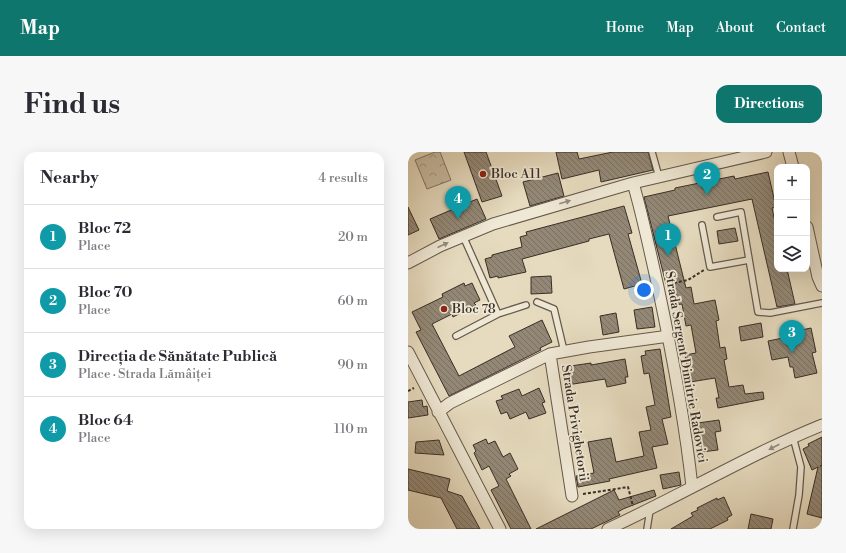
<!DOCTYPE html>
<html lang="en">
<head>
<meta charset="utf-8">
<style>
	body { margin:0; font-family:"Libre Bodoni",serif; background:#f7f7f7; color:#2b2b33 }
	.controls { position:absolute; right:12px; top:12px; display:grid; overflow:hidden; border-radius:8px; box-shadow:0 4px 16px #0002 }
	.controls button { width:36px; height:36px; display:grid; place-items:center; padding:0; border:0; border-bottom:1px solid #e1e1e2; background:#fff; color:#2b2b33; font:20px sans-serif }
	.you { position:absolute; left:236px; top:138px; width:14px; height:14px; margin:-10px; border:3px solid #fff; border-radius:50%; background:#1a73e8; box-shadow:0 0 0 6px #1a73e833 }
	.badge { display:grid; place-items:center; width:26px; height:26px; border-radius:50%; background:#0f766e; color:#fff; font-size:13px; font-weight:700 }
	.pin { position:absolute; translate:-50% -33px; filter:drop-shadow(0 1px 2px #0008) }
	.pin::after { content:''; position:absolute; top:21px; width:14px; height:12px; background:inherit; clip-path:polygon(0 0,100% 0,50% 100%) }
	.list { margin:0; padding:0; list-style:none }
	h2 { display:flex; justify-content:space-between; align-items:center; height:52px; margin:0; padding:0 16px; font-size:17px }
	h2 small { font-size:13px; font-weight:400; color:#7c7c81 }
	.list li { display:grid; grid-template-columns:26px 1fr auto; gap:12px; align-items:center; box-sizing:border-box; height:64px; padding:0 16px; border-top:1px solid #e1e1e2 }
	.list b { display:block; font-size:15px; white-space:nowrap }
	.list p { margin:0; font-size:13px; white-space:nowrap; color:#7c7c81 }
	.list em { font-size:13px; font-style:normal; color:#7c7c81 }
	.icon { flex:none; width:22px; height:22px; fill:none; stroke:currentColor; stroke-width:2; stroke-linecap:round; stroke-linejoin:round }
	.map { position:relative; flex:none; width:414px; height:377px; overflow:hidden; border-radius:12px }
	header { display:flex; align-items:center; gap:24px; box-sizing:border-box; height:56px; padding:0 20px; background:#0f766e; color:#fff }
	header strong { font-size:19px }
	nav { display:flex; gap:22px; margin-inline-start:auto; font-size:14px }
	.intro { display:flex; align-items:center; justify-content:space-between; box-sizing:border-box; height:96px; padding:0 24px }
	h1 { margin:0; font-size:28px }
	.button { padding:10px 18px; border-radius:12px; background:#0f766e; color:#fff; font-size:14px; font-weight:700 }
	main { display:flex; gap:24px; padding:0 24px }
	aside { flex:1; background:#fff; border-radius:12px; box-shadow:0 4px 16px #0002 }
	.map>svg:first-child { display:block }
</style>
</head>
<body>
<header>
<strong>Map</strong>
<nav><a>Home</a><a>Map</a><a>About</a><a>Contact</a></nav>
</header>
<div class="intro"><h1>Find us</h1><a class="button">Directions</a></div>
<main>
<aside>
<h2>Nearby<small>4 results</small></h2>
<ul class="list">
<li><span class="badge" style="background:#0f9aa8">1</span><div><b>Bloc 72</b><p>Place</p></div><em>20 m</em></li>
<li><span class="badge" style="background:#0f9aa8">2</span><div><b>Bloc 70</b><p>Place</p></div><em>60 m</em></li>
<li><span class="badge" style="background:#0f9aa8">3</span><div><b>Direcția de Sănătate Publică</b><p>Place · Strada Lămâiței</p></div><em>90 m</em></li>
<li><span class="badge" style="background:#0f9aa8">4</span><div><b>Bloc 64</b><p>Place</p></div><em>110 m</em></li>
</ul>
</aside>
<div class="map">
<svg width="414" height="377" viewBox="0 0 414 377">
	<defs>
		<pattern id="park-crowns" width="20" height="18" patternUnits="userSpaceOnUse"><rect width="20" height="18" fill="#c9bea5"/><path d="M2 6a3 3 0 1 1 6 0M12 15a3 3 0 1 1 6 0" fill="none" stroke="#a49b86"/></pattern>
		<pattern id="building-back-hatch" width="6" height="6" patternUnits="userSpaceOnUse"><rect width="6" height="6" fill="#938876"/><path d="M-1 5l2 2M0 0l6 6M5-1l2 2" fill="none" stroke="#797061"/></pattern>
	</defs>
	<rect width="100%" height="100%" fill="#e6dbbf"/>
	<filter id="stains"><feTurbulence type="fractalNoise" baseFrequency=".005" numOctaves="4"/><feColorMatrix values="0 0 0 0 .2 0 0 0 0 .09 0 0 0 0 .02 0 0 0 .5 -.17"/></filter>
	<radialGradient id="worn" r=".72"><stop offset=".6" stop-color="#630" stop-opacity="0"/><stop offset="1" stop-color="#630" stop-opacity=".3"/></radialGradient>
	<!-- park -->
	<path fill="url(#park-crowns)" stroke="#817666" d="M27 0H32L43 28 19 37 7 8Z"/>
	<!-- building -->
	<path fill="url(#building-back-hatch)" stroke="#392e26" d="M56 0H78L94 44 74 50Z
		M148 0H169L171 7 205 0H240L245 18 193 30 191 18 154 27Z
		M360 20 368 55 364 56 369 79V117H379L387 152 369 155 344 47 260 64 278 136 283 135 286 152 307 148 311 168 308 169 312 196 317 195 319 207 316 208 321 235 335 233 337 242 355 240 356 247 310 256 308 246H311L307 226 282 230 277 203 288 201 283 173 278 174 274 152 266 153 263 130 258 132 236 45 267 38V36L326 24 327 27Z
		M150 21 156 44 122 54 115 30Z
		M69 47 78 67 31 87 22 67Z
		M216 54 224 81 220 82 234 132 216 137 201 82 181 87V89L114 107 118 120 90 126V124L82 126 77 107 84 105V103L114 95 112 85 119 83 118 80Z
		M0 55 11 78 0 83Z
		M327 76 330 89 311 92 309 79Z
		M143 124 144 141 123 142V125Z
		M56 131 57 134 64 131 72 148 66 151 68 153 45 165 44 162 24 172 51 224 107 195 101 184 134 168 144 190 132 196 133 198 41 244 8 180 13 178 4 160 35 145 34 142Z
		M244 155 247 175 229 177 226 158Z
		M208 161 211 180 195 183 192 164Z
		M353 171 355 185 333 189 331 175Z
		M403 176 408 200 404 201 409 221 387 226 385 215H382L380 205 364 208 360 189 385 184 384 180Z
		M252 197 263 265 254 267 260 292 244 295 249 316 201 327 202 329 170 335 168 324 186 321 180 290 203 286 208 310 236 304 231 280 243 278 238 255 247 253 241 221 236 222 233 204 238 203 237 199Z
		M217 207 220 225H217L218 231 199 235 197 227 159 233 156 215 183 211V213Z
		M131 236 137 250 134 251 138 261 121 267 118 260 102 267 99 260 93 262 88 249 95 247 93 244 111 237 114 244Z
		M14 248 15 255 19 254 20 263 0 266V250Z
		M311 268 313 279 307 280 310 298 293 300 290 271Z
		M414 285V313L412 314H414V366L399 362 410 315 404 318 395 297 401 294 400 292Z
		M78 287 80 292 87 289 95 305 102 301 110 317 101 322 103 324 98 327 123 377H103L83 338 91 334 81 314 74 318 66 301 68 299 65 293Z
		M31 288 36 303 7 301 8 290Z
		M0 317 42 327 39 339 54 344 72 377H49L33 346 0 338Z
		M271 320 273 333 255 337 252 323Z
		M206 338 211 348 246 338 248 344 215 357 210 360 212 363 183 377H128Z
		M316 345 324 363 319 366 320 368 302 377H263L285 364 283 361 290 358 289 356 309 346V348Z
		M343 362 365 367 363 377H340Z"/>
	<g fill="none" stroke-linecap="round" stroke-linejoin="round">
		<defs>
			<path id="lane" d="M244 0 251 25
				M309 65 333 60 350 160 362 161 414 151
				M294 73 302 115 341 108
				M129 150 146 157 156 199
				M90 162 118 153
				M48 184 90 162 55 84
				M385 285 393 315 391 343 385 377
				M239 377 242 358"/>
			<path id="street" d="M381 0 385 15
				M225 31C235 65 242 100 250 135 264 201 277 268 284 335
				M399 75 410 125 414 134
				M0 111 32 94 85 72 225 31 358 0
				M0 200 92 377
				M142 202 164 344
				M30 260 42 251 142 202 181 195 261 184
				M200 377C272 344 340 303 414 273"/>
		</defs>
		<!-- lane casing -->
		<use href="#lane" stroke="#64594c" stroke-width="8"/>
		<!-- street casing -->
		<use href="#street" stroke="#64594c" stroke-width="13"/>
		<!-- path -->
		<path stroke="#392e26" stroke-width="2" stroke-dasharray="3 2" stroke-linecap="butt" d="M261 132 280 128 296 118
			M0 239 6 236
			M175 342 220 335 225 354"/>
		<!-- lane -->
		<use href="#lane" stroke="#efe8d5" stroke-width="5.5"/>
		<!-- street -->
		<use href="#street" stroke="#efe8d5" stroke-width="11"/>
	</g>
	<!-- one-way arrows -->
	<defs><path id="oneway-solid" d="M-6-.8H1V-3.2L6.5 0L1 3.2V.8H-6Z"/></defs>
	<g fill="#948b7e">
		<use href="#oneway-solid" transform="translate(157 50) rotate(-16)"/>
		<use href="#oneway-solid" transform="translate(35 93) rotate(-24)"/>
		<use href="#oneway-solid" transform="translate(366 295) rotate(153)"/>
	</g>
	<!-- markers -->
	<g fill="#8f2418" stroke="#efe8d5" stroke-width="1.5">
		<circle cx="75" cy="22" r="4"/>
		<circle cx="36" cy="157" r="4"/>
	</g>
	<g text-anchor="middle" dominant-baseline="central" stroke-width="3.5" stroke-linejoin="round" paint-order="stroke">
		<!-- poi labels -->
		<g font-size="13" fill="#392e26" stroke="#efe8d5" text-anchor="start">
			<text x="83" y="22">Bloc A11</text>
			<text x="44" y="157">Bloc 78</text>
		</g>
		<!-- street labels -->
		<g font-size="13" fill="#392e26" stroke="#efe8d5">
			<text transform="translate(278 215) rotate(80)">Strada Sergent Dimitrie Radovici</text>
			<text transform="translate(167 271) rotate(81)">Strada Privighetorii</text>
		</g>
	</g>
	<rect width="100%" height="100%" filter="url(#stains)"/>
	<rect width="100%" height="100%" fill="url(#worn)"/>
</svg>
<div class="controls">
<button>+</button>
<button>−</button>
<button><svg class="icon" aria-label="layers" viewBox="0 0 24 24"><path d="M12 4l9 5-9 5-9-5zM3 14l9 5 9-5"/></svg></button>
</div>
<div class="you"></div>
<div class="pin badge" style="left:260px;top:104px;background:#0f9aa8">1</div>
<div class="pin badge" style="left:299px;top:43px;background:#0f9aa8">2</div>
<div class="pin badge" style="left:384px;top:201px;background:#0f9aa8">3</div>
<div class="pin badge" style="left:50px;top:67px;background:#0f9aa8">4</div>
</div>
</main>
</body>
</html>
